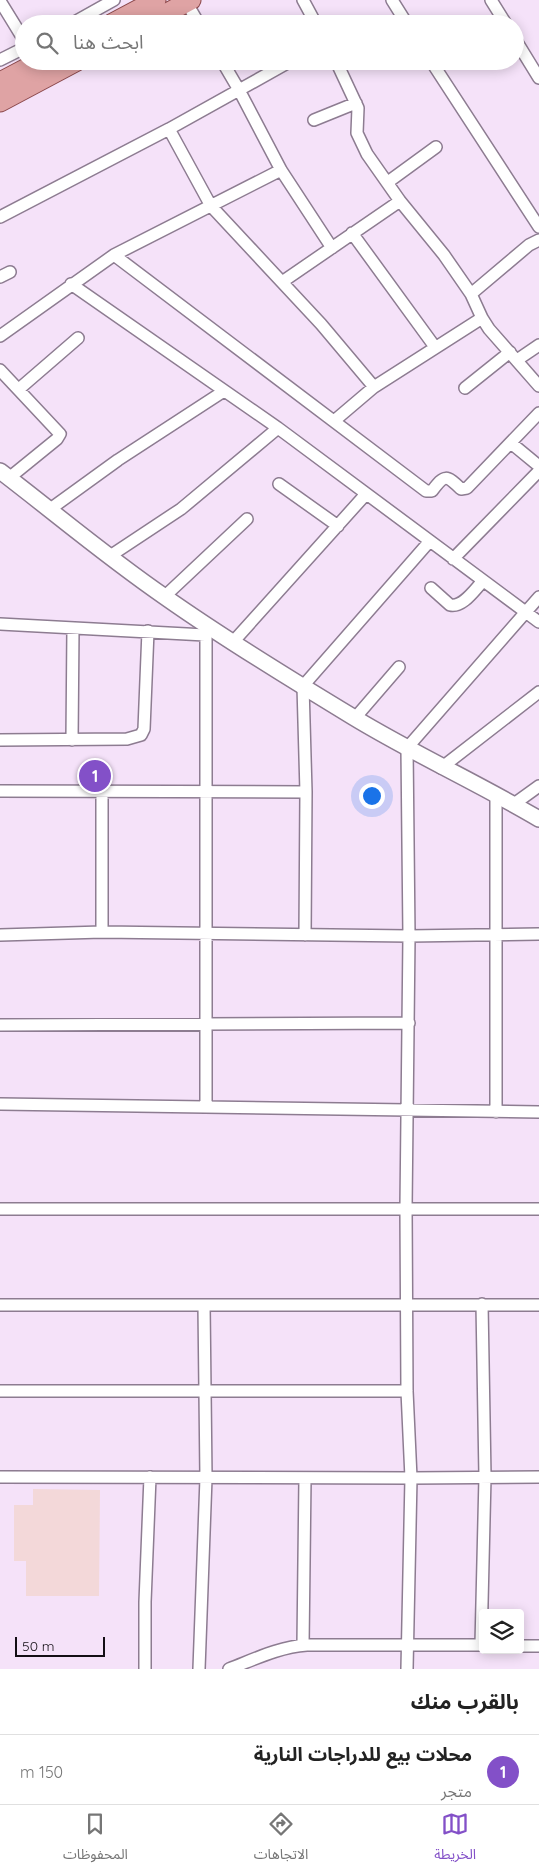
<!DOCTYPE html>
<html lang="ar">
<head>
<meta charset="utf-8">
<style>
	body { margin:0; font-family:Quicksand,"Noto Sans Arabic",sans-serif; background:#f6f6f6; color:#222; direction:rtl }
	.controls { position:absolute; right:15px; bottom:15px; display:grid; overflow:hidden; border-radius:5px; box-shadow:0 2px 12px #0003 }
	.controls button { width:45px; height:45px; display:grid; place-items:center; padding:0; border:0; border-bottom:1px solid #e0e0e0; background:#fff; color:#222; font:25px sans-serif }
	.scale { position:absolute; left:15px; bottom:12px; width:90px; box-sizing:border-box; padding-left:5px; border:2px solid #140e15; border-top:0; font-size:14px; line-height:18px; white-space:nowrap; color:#140e15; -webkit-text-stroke:4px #f5e2f9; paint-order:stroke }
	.you { position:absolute; left:371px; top:795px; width:18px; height:18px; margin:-12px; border:4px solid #fff; border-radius:50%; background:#1a73e8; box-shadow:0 0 0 8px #1a73e833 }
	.badge { display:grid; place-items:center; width:32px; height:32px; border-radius:50%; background:#8350c8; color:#fff; font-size:16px; font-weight:700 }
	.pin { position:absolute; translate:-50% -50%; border:2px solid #fff; box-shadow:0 1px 5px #0006 }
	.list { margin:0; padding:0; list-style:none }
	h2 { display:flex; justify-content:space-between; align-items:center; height:65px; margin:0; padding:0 20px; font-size:21px }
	h2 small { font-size:16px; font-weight:400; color:#767676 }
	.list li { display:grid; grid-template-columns:32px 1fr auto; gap:15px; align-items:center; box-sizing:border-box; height:70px; padding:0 20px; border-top:1px solid #e0e0e0 }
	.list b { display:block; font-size:19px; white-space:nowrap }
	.list p { margin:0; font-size:16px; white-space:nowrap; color:#767676 }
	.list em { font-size:16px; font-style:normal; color:#767676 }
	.icon { flex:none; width:28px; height:28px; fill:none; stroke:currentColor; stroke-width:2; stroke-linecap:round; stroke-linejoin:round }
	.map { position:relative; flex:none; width:539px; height:1669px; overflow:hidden; direction:ltr }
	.search { position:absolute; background:#fff; box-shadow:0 2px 12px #0003; left:15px; right:15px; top:15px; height:55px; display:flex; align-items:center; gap:12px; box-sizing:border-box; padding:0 18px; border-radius:28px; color:#767676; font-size:19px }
	.sheet { height:135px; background:#fff }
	nav { display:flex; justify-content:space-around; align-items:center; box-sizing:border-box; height:70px; border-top:1px solid #e0e0e0; background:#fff; font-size:14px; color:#767676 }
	nav a { display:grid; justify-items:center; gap:2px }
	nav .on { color:#8350c8 }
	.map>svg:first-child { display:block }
</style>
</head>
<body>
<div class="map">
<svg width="539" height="1669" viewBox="0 0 539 1669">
	<rect width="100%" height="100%" fill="#f5e2f9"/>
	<!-- education -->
	<path fill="#f3d8d9" d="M33 1489 100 1490 99 1596H26V1561H14V1505H33Z"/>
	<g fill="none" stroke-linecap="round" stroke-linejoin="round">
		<defs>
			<path id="minor" d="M185 0 199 24
				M303 0 316 24
				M392 0 407 24
				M491 0 506 24
				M0 1 24 40
				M71 24 114 0
				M515 39 539 78
				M0 60 24 48
				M222 61 239 90 281 170 332 248
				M336 61 358 108 357 133 367 154 400 201 444 255 471 294 482 318 489 329 539 386
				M431 61 539 227
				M314 120 356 103
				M169 129 211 206 321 324 374 387
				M388 182 436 147
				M0 217 169 129 291 61
				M352 233 435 347
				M114 255 426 491H432C445 474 446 475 461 489L467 488 539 413
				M0 277 10 272
				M282 282 400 201
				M71 284 278 428 539 622
				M471 294 529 245 539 240
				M0 336 114 255 281 170
				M517 360 539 345
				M0 370 60 434 57 439 9 478
				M465 388 510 352
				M19 389 78 338
				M334 421 374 387 482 318
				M511 443 539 466
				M279 484 338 526
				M49 510 118 460 224 391
				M110 556 181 509 278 428
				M453 559 539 471
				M431 588 450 605C463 608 475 589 483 581
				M164 597 247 519
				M0 624 205 635
				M206 624V1107
				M233 642 366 494
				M355 718 399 667
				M0 740 127 739 141 735 144 729 148 631
				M72 740 73 628
				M441 768 539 692
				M0 791 306 792
				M514 804 539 786
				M102 932V792
				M0 935 102 932 409 936 539 934
				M305 935 306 792 303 686 429 542
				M0 1025 409 1023
				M0 1104 539 1112
				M496 1112V795
				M0 1209H539
				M0 1305H539
				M0 1391H407
				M0 1477 411 1478 539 1477
				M303 1645 305 1478
				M481 1645 485 1477 482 1304
				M520 1646H539
				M145 1669V1602L150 1477
				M199 1669 206 1478 204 1305
				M229 1669C255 1659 279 1647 307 1645H483
				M407 1669 411 1478 407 1391 406 1208 409 936 407 748 539 597"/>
			<path id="tertiary" d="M0 471C55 513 108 558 165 597 226 640 290 679 353 717 414 754 478 783 539 819"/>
			<path id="primary" d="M111 24 156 0
				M147 24 191 0
				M0 82 40 61
				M0 102 77 61"/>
		</defs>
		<!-- minor casing -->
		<use href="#minor" stroke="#8d7c91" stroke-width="14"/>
		<!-- tertiary casing -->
		<use href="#tertiary" stroke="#8d7c91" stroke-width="18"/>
		<!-- primary casing -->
		<use href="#primary" stroke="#8a474a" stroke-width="21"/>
		<!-- minor -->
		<use href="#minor" stroke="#fff" stroke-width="11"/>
		<!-- tertiary -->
		<use href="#tertiary" stroke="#fff" stroke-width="15"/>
		<!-- primary -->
		<use href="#primary" stroke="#dfa3a4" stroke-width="19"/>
	</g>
</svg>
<div class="controls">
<button><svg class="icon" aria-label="layers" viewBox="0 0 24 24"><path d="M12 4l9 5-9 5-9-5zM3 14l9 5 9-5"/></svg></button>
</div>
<div class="scale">50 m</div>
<div class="you"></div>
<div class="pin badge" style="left:95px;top:776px">1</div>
<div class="search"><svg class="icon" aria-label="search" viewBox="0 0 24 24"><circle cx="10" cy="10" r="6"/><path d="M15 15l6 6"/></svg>ابحث هنا</div>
</div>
<section class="sheet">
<h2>بالقرب منك<small></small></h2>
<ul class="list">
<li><span class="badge">1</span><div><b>محلات بيع للدراجات النارية</b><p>متجر</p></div><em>150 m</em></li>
</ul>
</section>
<nav>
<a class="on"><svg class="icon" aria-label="map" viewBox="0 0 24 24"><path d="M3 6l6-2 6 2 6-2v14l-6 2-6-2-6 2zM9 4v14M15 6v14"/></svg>الخريطة</a>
<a><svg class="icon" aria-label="directions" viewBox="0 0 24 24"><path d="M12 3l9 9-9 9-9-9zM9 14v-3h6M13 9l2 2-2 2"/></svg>الاتجاهات</a>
<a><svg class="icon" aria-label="saved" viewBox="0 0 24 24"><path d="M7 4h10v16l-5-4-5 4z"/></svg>المحفوظات</a>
</nav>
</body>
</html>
